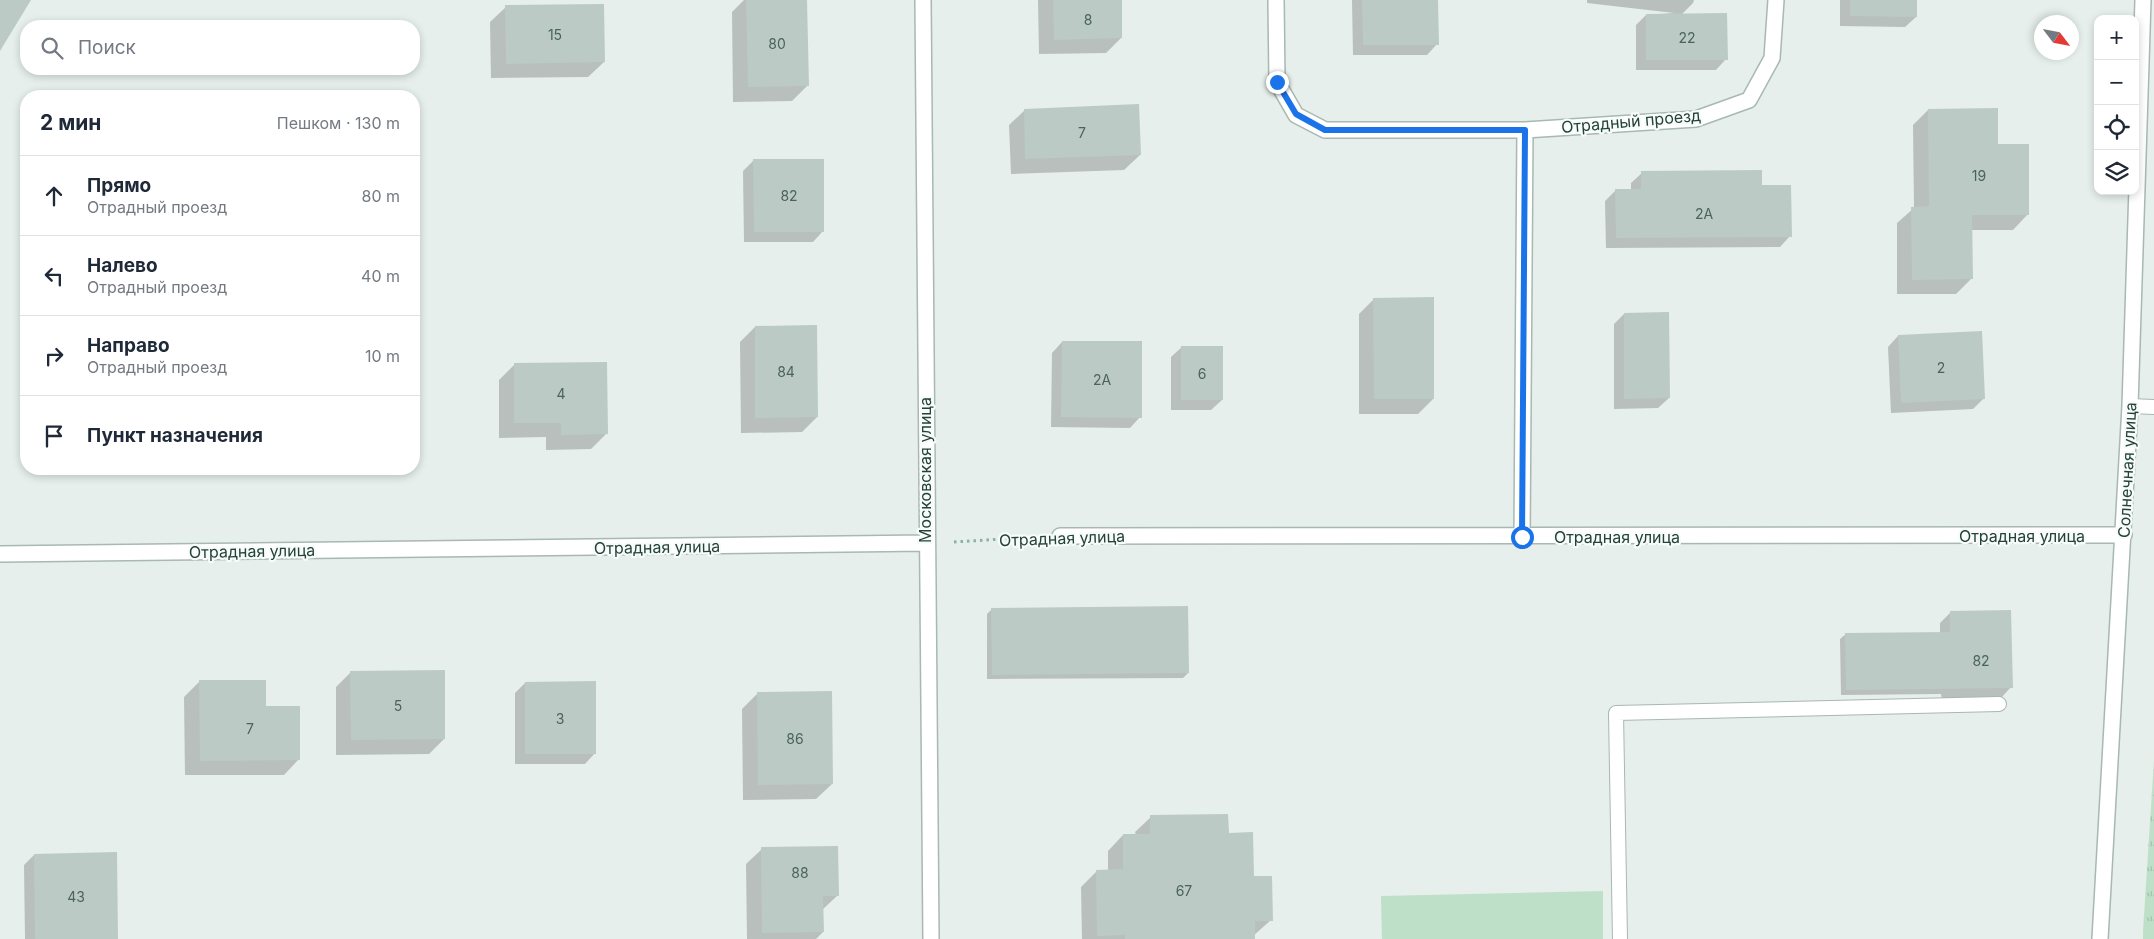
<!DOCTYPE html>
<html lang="ru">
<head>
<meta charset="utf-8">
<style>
	body { margin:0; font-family:Inter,sans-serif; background:#f6f6f7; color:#1f2937 }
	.controls { position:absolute; right:15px; top:15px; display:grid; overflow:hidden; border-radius:10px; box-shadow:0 2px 8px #0003 }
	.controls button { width:45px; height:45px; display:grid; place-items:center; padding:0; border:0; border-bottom:1px solid #e0e1e3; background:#fff; color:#1f2937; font:25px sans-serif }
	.compass { position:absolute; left:2034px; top:15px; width:45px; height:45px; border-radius:50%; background:#fff; box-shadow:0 2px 8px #0003; rotate:122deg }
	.stop { position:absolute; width:15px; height:15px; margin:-11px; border:4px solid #1a73e8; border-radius:50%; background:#fff }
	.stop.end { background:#1a73e8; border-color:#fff; box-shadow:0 1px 5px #0008 }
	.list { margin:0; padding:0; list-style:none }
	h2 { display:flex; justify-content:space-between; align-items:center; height:65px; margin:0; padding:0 20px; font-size:21px }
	h2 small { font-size:16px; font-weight:400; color:#747a83 }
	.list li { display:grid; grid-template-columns:32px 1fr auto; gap:15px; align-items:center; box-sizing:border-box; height:80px; padding:0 20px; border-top:1px solid #e0e1e3 }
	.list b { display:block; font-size:19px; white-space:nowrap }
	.list p { margin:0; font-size:16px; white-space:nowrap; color:#747a83 }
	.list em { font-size:16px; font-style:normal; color:#747a83 }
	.icon { flex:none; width:28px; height:28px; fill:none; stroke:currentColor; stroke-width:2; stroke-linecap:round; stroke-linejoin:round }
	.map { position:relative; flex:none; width:2154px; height:939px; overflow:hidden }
	.search { position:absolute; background:#fff; box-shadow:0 2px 8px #0003; left:20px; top:20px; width:400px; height:55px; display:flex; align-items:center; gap:12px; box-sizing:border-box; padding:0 18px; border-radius:20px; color:#747a83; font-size:19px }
	.panel { position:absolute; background:#fff; box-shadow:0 2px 8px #0003; left:20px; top:90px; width:400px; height:385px; border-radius:20px }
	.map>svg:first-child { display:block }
</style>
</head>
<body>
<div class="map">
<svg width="2154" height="939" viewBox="0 0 2154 939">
	<defs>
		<pattern id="grass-tufts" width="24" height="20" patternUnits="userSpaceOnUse" patternTransform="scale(1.25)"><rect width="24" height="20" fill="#bfe0c8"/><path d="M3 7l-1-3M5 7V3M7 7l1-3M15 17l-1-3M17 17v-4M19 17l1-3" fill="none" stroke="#a4c1ad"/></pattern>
	</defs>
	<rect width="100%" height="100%" fill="#e6efeb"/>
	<!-- grass -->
	<path fill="url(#grass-tufts)" d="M2154 760V939H2143V931Z"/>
	<!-- pitch -->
	<path fill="#bfe0c8" d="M1603 891V939H1382L1381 896Z"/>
	<!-- shadow -->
	<path fill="#0003" d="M744 0H806L807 86 792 101 733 102 732 12Z
		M1038 0H1121V38L1106 53 1039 54Z
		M1352 0H1437V44L1427 55H1353Z
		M1587 0H1694L1693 3 1682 14 1726 59 1716 70H1636V25L1646 15 1674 13 1587 3Z
		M1840 0H1916V17L1905 27 1840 26Z
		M506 7 604 62 588 77 491 78 490 22Z
		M1025 110 1140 155 1124 170 1011 174 1009 125Z
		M1928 110 1997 145 2028 214 2013 230H1971V279L1956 294H1897V223L1914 208 1913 125Z
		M754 160 823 231 813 242H744L743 171Z
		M1642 173 1760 187 1790 236 1780 247 1606 248 1605 201 1616 190H1631V183Z
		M1374 299 1433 399 1418 414H1359V314Z
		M1624 314 1669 398 1658 408 1614 409V324Z
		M755 327 817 417 802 432 741 433 740 342Z
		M1898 336 1984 398 1973 409 1891 413 1888 347Z
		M1062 342 1140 417 1130 428 1051 427 1052 353Z
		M1182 347 1222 400 1211 410H1171V357Z
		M514 365 606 434 591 449 546 450V437L499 438V380Z
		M414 370H417V440L414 444Z
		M992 609 1188 673 1183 678 987 679V614Z
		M1950 613 2011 687 2001 698 1942 699 1941 694 1841 695 1840 639 1846 634 1940 633V623Z
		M351 672 444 739 429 754 336 755V687Z
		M199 682 265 707 299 759 284 775H185L184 697Z
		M525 683 595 753 585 764H515V693Z
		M758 693 832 784 816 799 743 800 742 709Z
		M1151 817 1227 834 1253 877 1271 920 1253 936 1254 939H1082L1081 887 1096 872 1108 871V851L1123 835H1136L1135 832Z
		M762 849 837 896 822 910 823 932 816 939H747L746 864Z
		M34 855 117 939H25L24 865Z"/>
	<!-- building -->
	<path fill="#bbcac4" d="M0 0H31L0 51Z
		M746 0H807L809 86 748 87Z
		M1053 0H1122V38L1054 40Z
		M1362 0H1438L1439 45H1363Z
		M1850 0H1917V17L1850 16Z
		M604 4 605 62 506 64 505 5Z
		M1727 13 1728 60H1646V14Z
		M1139 104 1141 155 1025 159 1024 109Z
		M1998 108V144H2029V215H1972L1973 279 1912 280 1911 207 1929 206 1928 109Z
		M753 159H824V232H754Z
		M1762 170V185H1791L1792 237 1616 238 1615 189H1641V171Z
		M1434 297V399H1374L1373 298Z
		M1669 312 1670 398 1624 399V313Z
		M817 325 818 417 755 418V326Z
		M1982 331 1985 399 1901 403 1898 335Z
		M1062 341H1142V418L1061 417Z
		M1181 346H1223V400H1181Z
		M607 362 608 434 561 435V423H514V363Z
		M414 369H418L419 441H414Z
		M1188 606 1189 673 992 675 991 608Z
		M2011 610 2013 688 1846 690 1845 633 1950 632V611Z
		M445 670V739L351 740 350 671Z
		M199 680H266V706H300V760L200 761Z
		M596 681V754H525V682Z
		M832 691 833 784 758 785 757 692Z
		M1228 814 1229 833 1253 832 1254 876H1272L1273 921H1255V939H1125V935L1097 936 1096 870 1123 869V834H1150V815Z
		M838 846 839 896H823L824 932 762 933 761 847Z
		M117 852 118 939H35L34 854Z"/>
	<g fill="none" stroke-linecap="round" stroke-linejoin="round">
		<defs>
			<path id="lane" d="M2130 406 2154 407
				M1620 939 1616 713 1999 704"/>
			<path id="street" d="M923 0 931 939
				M1276 0 1277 82 1296 115 1325 130H1525L1522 537
				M1525 130 1696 119 1749 100 1772 58 1776 0
				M1060 536 2124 535
				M0 554 926 543
				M2100 939 2130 406 2143 0"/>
		</defs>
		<!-- lane casing -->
		<use href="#lane" stroke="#a8b8b2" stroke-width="16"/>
		<!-- street casing -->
		<use href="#street" stroke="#a8b8b2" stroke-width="18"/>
		<!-- path -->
		<path stroke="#86b3a5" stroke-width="3" stroke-dasharray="2.5 4" stroke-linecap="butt" d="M954 542 1035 537"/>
		<!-- lane -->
		<use href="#lane" stroke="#fff" stroke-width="14"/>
		<!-- street -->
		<use href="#street" stroke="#fff" stroke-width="15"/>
	</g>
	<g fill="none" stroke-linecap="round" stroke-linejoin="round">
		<!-- route -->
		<path stroke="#1a73e8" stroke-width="6" d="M1277 82 1296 114 1325 130H1525L1522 537"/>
	</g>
	<g text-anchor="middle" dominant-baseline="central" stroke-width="4.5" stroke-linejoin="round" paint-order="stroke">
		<!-- number labels -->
		<g font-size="14" fill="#4a645c">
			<text x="1088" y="19">8</text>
			<text x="555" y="34">15</text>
			<text x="1687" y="37">22</text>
			<text x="777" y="43">80</text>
			<text x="1082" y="132">7</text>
			<text x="1979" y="175">19</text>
			<text x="789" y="195">82</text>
			<text x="1704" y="213">2А</text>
			<text x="1941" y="367">2</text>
			<text x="786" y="371">84</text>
			<text x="1202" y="373">6</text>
			<text x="1102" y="379">2А</text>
			<text x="561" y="393">4</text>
			<text x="1981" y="660">82</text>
			<text x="398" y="705">5</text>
			<text x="560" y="718">3</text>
			<text x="250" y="728">7</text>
			<text x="795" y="738">86</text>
			<text x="800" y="872">88</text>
			<text x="1184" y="890">67</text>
			<text x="76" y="896">43</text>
		</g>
		<!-- street labels -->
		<g font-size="16" fill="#24423a" stroke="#f7fbf9">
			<text transform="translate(1631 121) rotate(-5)">Отрадный проезд</text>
			<text transform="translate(925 470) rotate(-90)">Московская улица</text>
			<text transform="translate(2127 470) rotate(-87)">Солнечная улица</text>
			<text x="2022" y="536">Отрадная улица</text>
			<text x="1617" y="537">Отрадная улица</text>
			<text transform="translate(1062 538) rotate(-2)">Отрадная улица</text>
			<text transform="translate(657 547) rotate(-1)">Отрадная улица</text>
			<text transform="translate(252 551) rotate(-1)">Отрадная улица</text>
		</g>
	</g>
</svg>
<div class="controls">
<button>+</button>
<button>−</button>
<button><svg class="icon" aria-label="locate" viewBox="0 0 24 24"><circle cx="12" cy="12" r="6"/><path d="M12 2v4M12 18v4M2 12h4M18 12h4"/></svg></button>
<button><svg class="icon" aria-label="layers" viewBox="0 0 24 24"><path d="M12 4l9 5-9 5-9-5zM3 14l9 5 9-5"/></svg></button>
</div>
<svg class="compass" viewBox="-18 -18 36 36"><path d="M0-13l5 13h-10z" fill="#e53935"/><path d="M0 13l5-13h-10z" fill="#747a83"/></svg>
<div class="stop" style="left:1522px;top:537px"></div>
<div class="stop end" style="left:1277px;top:82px"></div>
<div class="search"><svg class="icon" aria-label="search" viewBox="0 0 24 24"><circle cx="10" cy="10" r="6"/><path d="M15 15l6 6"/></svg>Поиск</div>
<section class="panel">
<h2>2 мин<small>Пешком · 130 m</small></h2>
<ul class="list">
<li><svg class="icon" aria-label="ahead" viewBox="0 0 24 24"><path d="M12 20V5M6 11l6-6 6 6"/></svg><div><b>Прямо</b><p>Отрадный проезд</p></div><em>80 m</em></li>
<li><svg class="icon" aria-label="left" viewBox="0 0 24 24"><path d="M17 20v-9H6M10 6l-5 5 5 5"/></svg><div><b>Налево</b><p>Отрадный проезд</p></div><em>40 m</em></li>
<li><svg class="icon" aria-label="right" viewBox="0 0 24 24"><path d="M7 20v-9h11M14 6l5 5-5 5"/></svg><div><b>Направо</b><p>Отрадный проезд</p></div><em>10 m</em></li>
<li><svg class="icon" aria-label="arrive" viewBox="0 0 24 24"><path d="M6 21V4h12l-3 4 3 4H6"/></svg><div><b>Пункт назначения</b></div></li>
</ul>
</section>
</div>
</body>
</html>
